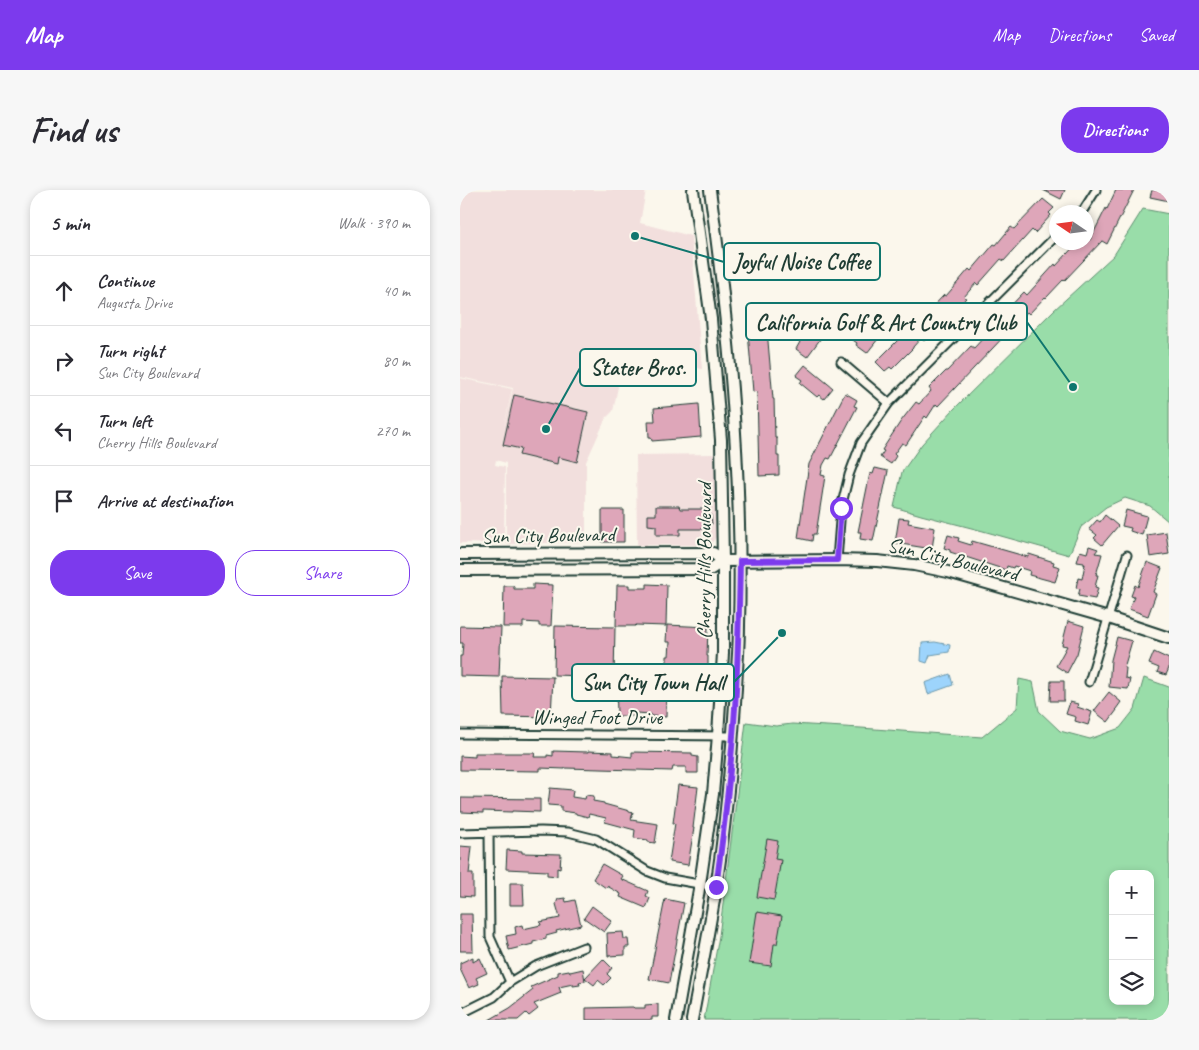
<!DOCTYPE html>
<html lang="en">
<head>
<meta charset="utf-8">
<style>
	body { margin:0; font-family:Caveat,sans-serif; background:#f7f7f7; color:#2b2b33 }
	.controls { position:absolute; right:15px; bottom:15px; display:grid; overflow:hidden; border-radius:10px; box-shadow:0 2px 8px #0003 }
	.controls button { width:45px; height:45px; display:grid; place-items:center; padding:0; border:0; border-bottom:1px solid #e1e1e2; background:#fff; color:#2b2b33; font:25px sans-serif }
	.compass { position:absolute; left:589px; top:15px; width:45px; height:45px; border-radius:50%; background:#fff; box-shadow:0 2px 8px #0003; rotate:283deg }
	.stop { position:absolute; width:15px; height:15px; margin:-11px; border:4px solid #7c3aed; border-radius:50%; background:#fff }
	.stop.end { background:#7c3aed; border-color:#fff; box-shadow:0 1px 5px #0008 }
	.list { margin:0; padding:0; list-style:none }
	h2 { display:flex; justify-content:space-between; align-items:center; height:65px; margin:0; padding:0 20px; font-size:21px }
	h2 small { font-size:16px; font-weight:400; color:#7c7c81 }
	.list li { display:grid; grid-template-columns:32px 1fr auto; gap:15px; align-items:center; box-sizing:border-box; height:70px; padding:0 20px; border-top:1px solid #e1e1e2 }
	.list b { display:block; font-size:19px; white-space:nowrap }
	.list p { margin:0; font-size:16px; white-space:nowrap; color:#7c7c81 }
	.list em { font-size:16px; font-style:normal; color:#7c7c81 }
	.actions { display:flex; gap:10px; padding:15px 20px }
	.actions a { flex:1; padding:11px 0; border:1px solid #7c3aed; border-radius:20px; text-align:center; font-size:18px; color:#7c3aed }
	.actions .main { background:#7c3aed; color:#fff }
	.icon { flex:none; width:28px; height:28px; fill:none; stroke:currentColor; stroke-width:2; stroke-linecap:round; stroke-linejoin:round }
	.map { position:relative; flex:none; width:709px; height:830px; overflow:hidden; border-radius:20px }
	header { display:flex; align-items:center; gap:30px; box-sizing:border-box; height:70px; padding:0 25px; background:#7c3aed; color:#fff }
	header strong { font-size:24px }
	nav { display:flex; gap:28px; margin-inline-start:auto; font-size:18px }
	.intro { display:flex; align-items:center; justify-content:space-between; box-sizing:border-box; height:120px; padding:0 30px }
	h1 { margin:0; font-size:35px }
	.button { padding:12px 22px; border-radius:20px; background:#7c3aed; color:#fff; font-size:18px; font-weight:700 }
	main { display:flex; gap:30px; padding:0 30px }
	aside { flex:1; background:#fff; border-radius:20px; box-shadow:0 2px 8px #0003 }
	.map>svg:first-child { display:block }
</style>
</head>
<body>
<header>
<strong>Map</strong>
<nav><a>Map</a><a>Directions</a><a>Saved</a></nav>
</header>
<div class="intro"><h1>Find us</h1><a class="button">Directions</a></div>
<main>
<aside>
<h2>5 min<small>Walk · 390 m</small></h2>
<ul class="list">
<li><svg class="icon" aria-label="ahead" viewBox="0 0 24 24"><path d="M12 20V5M6 11l6-6 6 6"/></svg><div><b>Continue</b><p>Augusta Drive</p></div><em>40 m</em></li>
<li><svg class="icon" aria-label="right" viewBox="0 0 24 24"><path d="M7 20v-9h11M14 6l5 5-5 5"/></svg><div><b>Turn right</b><p>Sun City Boulevard</p></div><em>80 m</em></li>
<li><svg class="icon" aria-label="left" viewBox="0 0 24 24"><path d="M17 20v-9H6M10 6l-5 5 5 5"/></svg><div><b>Turn left</b><p>Cherry Hills Boulevard</p></div><em>270 m</em></li>
<li><svg class="icon" aria-label="arrive" viewBox="0 0 24 24"><path d="M6 21V4h12l-3 4 3 4H6"/></svg><div><b>Arrive at destination</b></div></li>
</ul>
<div class="actions"><a class="main">Save</a><a>Share</a></div>
</aside>
<div class="map">
<svg width="709" height="830" viewBox="0 0 709 830">
	<rect width="100%" height="100%" fill="#fbf7ec"/>
	<filter id="ink" filterUnits="userSpaceOnUse"><feTurbulence type="fractalNoise" baseFrequency=".02" numOctaves="2"/><feDisplacementMap in="SourceGraphic" scale="10" xChannelSelector="R" yChannelSelector="G"/><feConvolveMatrix kernelMatrix="1 2 1 2 8 2 1 2 1" color-interpolation-filters="sRGB"/></filter>
	<g filter="url(#ink)">
		<!-- built -->
		<path fill="#f2dfdd" d="M0 0H186L180 33 231 46 242 179 165 163 153 221 146 228 126 272V352L46 354V273L36 270 35 275 45 277 44 354 0 353V188L52 199 43 242 53 198 0 187Z
			M254 264 257 346 250 355H177L176 265Z"/>
		<!-- green -->
		<path fill="#99dda9" stroke="#5c8d6e" fill-rule="evenodd" d="M683 19 709 24V332L690 316 665 308 646 317 621 337 609 365 523 341 461 325 434 317 442 282 462 254 493 220 594 120 654 65Z
			M684 488 709 497V830H244L259 746 286 532 316 536 332 534 401 538 522 547 557 518 559 489 573 492 579 521 600 541 630 549 660 538 675 519ZM653 684H690V811H653Z"/>
		<!-- water -->
		<path fill="#9dd4fc" stroke="#6b98ac" d="M475 452 490 455 489 462 470 465 467 473 461 471 462 453Z
			M490 484 493 495 468 504 465 493Z"/>
		<!-- building -->
		<path fill="#dea6b9" stroke="#1f3d34" d="M583 0H605L601 9Z
			M656 0H674L647 54 642 51 604 91 603 90 586 108 585 107 569 124 567 122 478 216 476 214 467 228 465 226 446 255 442 253 434 264 436 266 431 274 420 267 424 261 422 260 441 231 456 212 459 214 471 201 469 198 486 181H487L511 156 514 158 525 146 523 144 539 126 540 127 564 102 567 105 595 74 596 76 618 52H626L627 48 630 50 646 18 647 19Z
			M692 0H709V11L690 7Z
			M583 9 594 18 589 23 591 25 575 43 572 40 544 71 541 69 518 95 516 93 504 107 506 108 489 127 487 125 464 151 461 148 453 157V158L432 179 430 177 425 181 416 172 442 146 443 148 484 105 486 106 509 79 511 81 534 54 536 55 551 37 554 39Z
			M356 128 370 139 362 149 361 148 347 167 336 159 340 152 339 151Z
			M387 128 394 133V132L418 149 407 163 396 155 397 153 379 140Z
			M307 140 313 209H314L315 248H317V266H319V285L299 286 297 201 293 202 288 142Z
			M345 175 373 198 364 209 359 205 357 207 340 193 342 190 336 186Z
			M385 203 397 210 394 216 397 217 370 269 367 268 363 275 361 285 365 286 356 344H353L352 351 338 348 349 274Z
			M54 205 128 222 117 272 98 267 97 274 59 265 61 259 43 255Z
			M239 214 241 247 192 251 191 247H189L188 231H195L194 218Z
			M415 278 428 281 413 351 400 349 401 342H398L410 283 413 284Z
			M196 316H219L220 319H245L246 325H251L252 334H246V339H220V345H196V336L188 335V325H196Z
			M142 320H164V352H142Z
			M666 320 687 326 682 345 670 341 671 338 662 336Z
			M645 325 658 336 642 355 634 348 637 345 629 339 637 330 640 332Z
			M439 328 449 329 448 333 475 338 472 359 435 353Z
			M706 342 709 364 690 367 687 345Z
			M488 345 499 348 498 351 511 355 512 351 568 367 569 364 594 372 593 375 600 377 595 392 569 385 570 381 554 376 553 378 547 376 546 380 490 362V360L484 358Z
			M629 356 638 359 635 363 642 364 636 385H638L635 397 638 398 635 409 618 406 620 399 616 398 618 388 622 389 625 374 624 375V373L617 372 620 361 627 363Z
			M687 372 702 378 693 402 696 404 688 426 669 419 674 407 671 406 675 395 678 397Z
			M73 394 93 395 91 436H79V433L63 432V437H43L44 396H54V399H73Z
			M187 394 207 395 206 436 176 435 175 436H156L157 395H169V398H187Z
			M608 431 624 436 617 464 607 483 596 476 607 456 602 455Z
			M207 435 248 437 247 466H248V487L207 485V466H209L210 452H206Z
			M0 436 41 437 39 487 0 486V466H2L3 453H0Z
			M95 436 155 437 154 487 94 485Z
			M657 447 672 451 664 478H666L665 488 670 489 668 499 649 497 651 470Z
			M694 462 709 469V478L706 485 697 482 699 478 689 474Z
			M42 486 93 487 91 527 43 526Z
			M156 486 207 487 206 527 191 526V524L176 523V526H157Z
			M591 491H604V511H590Z
			M649 502 661 512 656 519 657 520 648 532 634 521Z
			M610 512 618 514 617 517 632 522 628 535 615 531 616 527 606 524Z
			M93 561 128 562V561L153 562V565L172 567V562L232 563V566L238 567V583H226V577H213L212 581 105 578V579L80 578V581L0 580V566L15 567V563H75L74 567H87V565L93 566Z
			M218 595 238 597 233 638H234L228 675 209 672 215 633H213Z
			M90 598 113 600 112 607 125 609 126 605 134 606 133 611 144 613V614L173 622 171 630 198 634 195 653 188 652V650L174 648 175 640 145 632 146 628 129 624 128 627 116 624V623L101 621V616L88 615Z
			M1 608 80 609V622L52 621V622L23 621V623L1 622Z
			M307 649 318 651 315 669 321 670 314 710 297 707Z
			M0 656 12 657 9 684H13V707L0 706Z
			M47 660 62 661V663L101 664 100 679 97 678V686L87 685V681L46 679Z
			M142 674 163 686 161 689 188 701 186 706 190 708 186 718 160 707 161 704 147 696 146 698 133 689Z
			M50 693H63L64 715H50Z
			M105 708 106 712 115 710 121 735 96 741 97 743 86 746V749L73 752V754L49 760 46 746 56 744 55 737 62 735 63 739 81 735 80 732 100 728 96 714 98 709Z
			M205 709 224 713 209 793 189 789Z
			M132 716 152 731 144 742 124 728Z
			M297 722 322 726 317 754H314L311 776 289 773Z
			M0 724H12L13 761H0Z
			M163 742 164 749H168L169 757H165V765L148 766 147 743Z
			M13 767V772L20 768 27 783 16 788 19 794 9 798 0 779V773Z
			M143 769 152 778 147 784 151 788 144 795 138 790 134 795 125 788Z
			M123 779 125 791 119 792 120 795 113 796V794L99 797 101 803 74 814 78 819 69 826 66 823 58 830H29L50 818 73 800 71 797 98 785V782L109 780 110 782Z
			M198 814V827H192V830H126V818L173 817 174 818H185V815Z"/>
		<g fill="none" stroke-linecap="round" stroke-linejoin="round">
			<defs>
				<path id="street" d="M620 22 624 19 636 0
					M381 172 429 213
					M377 370 381 318 389 285 401 253 429 213 596 46
					M629 492 667 365
					M0 544 273 546
					M0 643 81 641 108 642 136 649 187 681 205 688 256 697
					M29 643 30 747 50 792
					M0 822H4L34 807 50 792 76 776 124 757"/>
				<path id="secondary" d="M0 364 253 363 263 371
					M0 380 251 379 263 371 377 370 417 371 454 375 488 382 649 428 709 448
					M216 830 240 694 253 604 258 545 263 463V371L261 250 251 129 233 0
					M232 830C240 786 249 742 256 698 266 632 272 564 276 498 277 477 279 456 279 435 283 289 270 144 250 0"/>
			</defs>
			<!-- street casing -->
			<use href="#street" stroke="#1f3d34" stroke-width="11"/>
			<!-- secondary casing -->
			<use href="#secondary" stroke="#1f3d34" stroke-width="14"/>
			<!-- street -->
			<use href="#street" stroke="#fbf7ec" stroke-width="7"/>
			<!-- secondary -->
			<use href="#secondary" stroke="#fbf7ec" stroke-width="10"/>
		</g>
	</g>
	<g fill="none" stroke-linecap="round" stroke-linejoin="round" filter="url(#ink)">
		<!-- route -->
		<path stroke="#7c3aed" stroke-width="6" d="M256 697C263 647 269 596 273 546 278 488 279 429 280 371L377 370 381 318"/>
	</g>
	<g text-anchor="middle" dominant-baseline="central" stroke-width="4" stroke-linejoin="round" paint-order="stroke">
		<!-- street labels -->
		<g font-size="21" fill="#1f3d34" stroke="#fbf7ec">
			<text transform="translate(88 345) rotate(-1)">Sun City Boulevard</text>
			<text transform="translate(493 369) rotate(13)">Sun City Boulevard</text>
			<text transform="translate(244 371) rotate(-90)">Cherry Hills Boulevard</text>
			<text x="137" y="527">Winged Foot Drive</text>
		</g>
	</g>
	<!-- callouts -->
	<path fill="none" stroke="#0f766e" stroke-width="2" d="M175 46L264 72M613 197L567 132M86 239L120 178M322 443L274 492"/>
	<g fill="#0f766e" stroke="#fbf7ec" stroke-width="2">
		<circle cx="175" cy="46" r="5"/>
		<circle cx="613" cy="197" r="5"/>
		<circle cx="86" cy="239" r="5"/>
		<circle cx="322" cy="443" r="5"/>
	</g>
	<g fill="#fbf7ec" stroke="#0f766e" stroke-width="2">
		<rect x="264" y="53" width="156" height="37" rx="5"/>
		<rect x="286" y="113" width="281" height="37" rx="5"/>
		<rect x="120" y="159" width="116" height="37" rx="5"/>
		<rect x="112" y="474" width="162" height="37" rx="5"/>
	</g>
	<g font-size="22" text-anchor="middle" font-weight="bold" fill="#1f3d34">
		<text x="342" y="79">Joyful Noise Coffee</text>
		<text x="426" y="140">California Golf &amp; Art Country Club</text>
		<text x="178" y="185">Stater Bros.</text>
		<text x="193" y="500">Sun City Town Hall</text>
	</g>
</svg>
<div class="controls">
<button>+</button>
<button>−</button>
<button><svg class="icon" aria-label="layers" viewBox="0 0 24 24"><path d="M12 4l9 5-9 5-9-5zM3 14l9 5 9-5"/></svg></button>
</div>
<svg class="compass" viewBox="-18 -18 36 36"><path d="M0-13l5 13h-10z" fill="#e53935"/><path d="M0 13l5-13h-10z" fill="#7c7c81"/></svg>
<div class="stop" style="left:381px;top:318px"></div>
<div class="stop end" style="left:256px;top:697px"></div>
</div>
</main>
</body>
</html>
